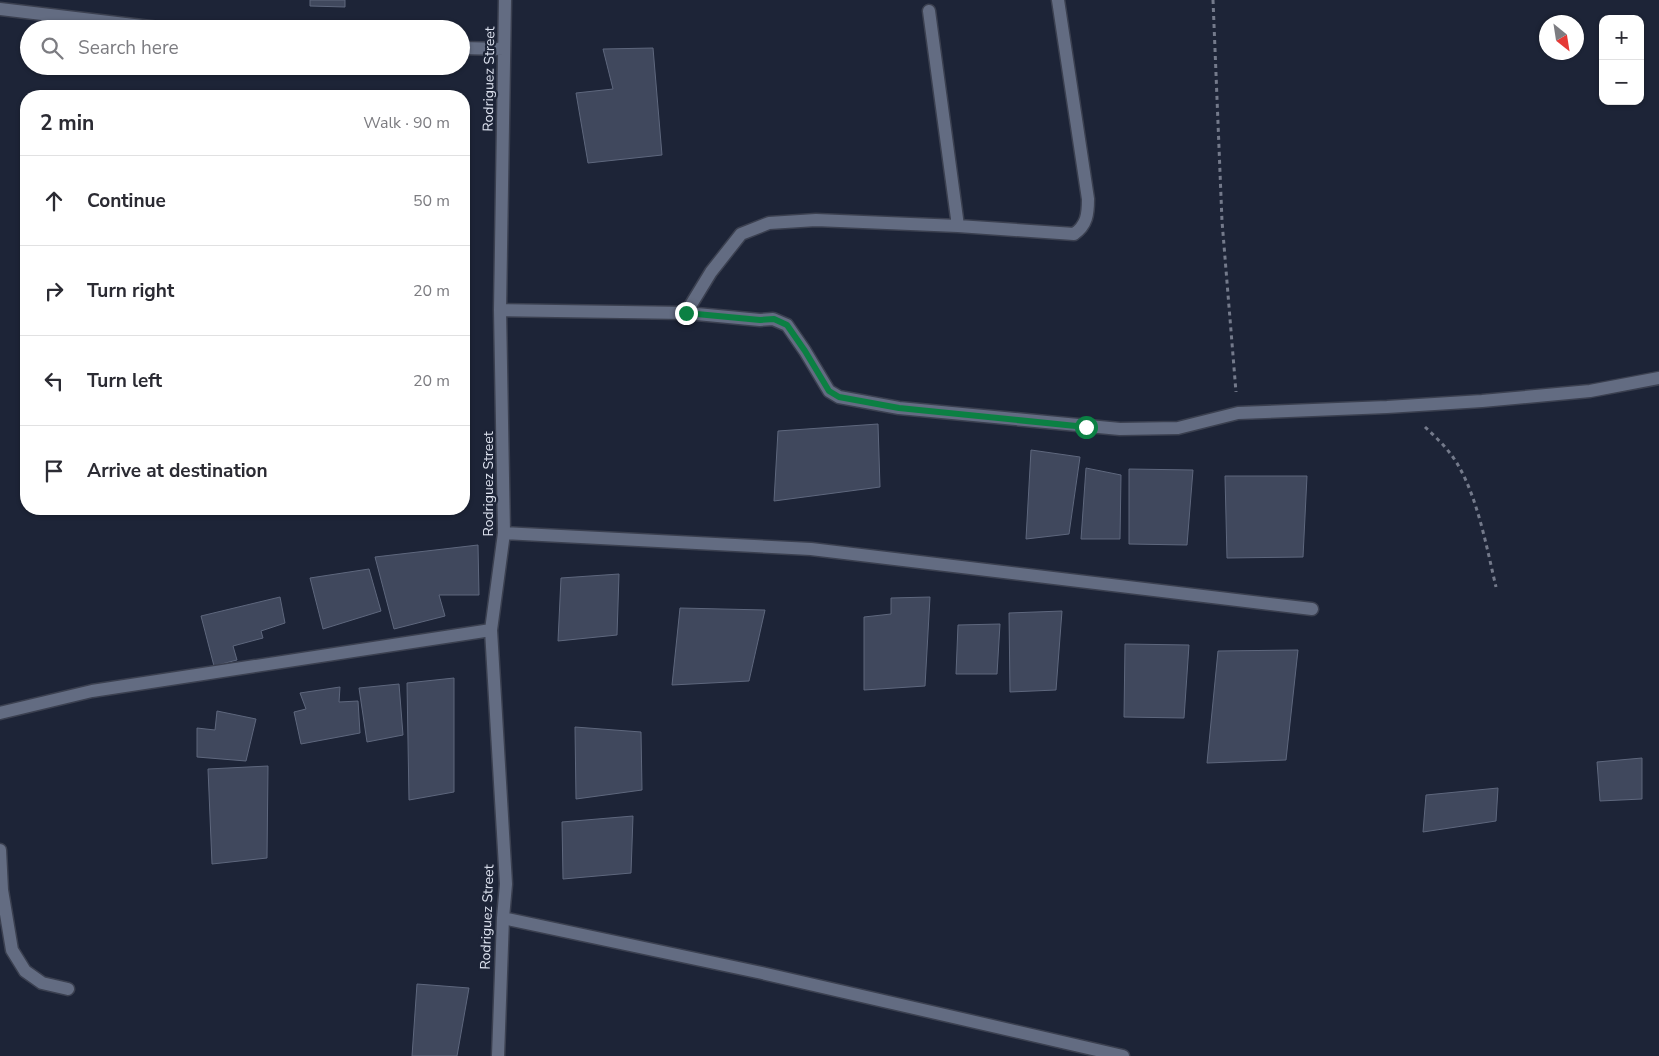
<!DOCTYPE html>
<html lang="en">
<head>
<meta charset="utf-8">
<style>
	body { margin:0; font-family:"Nunito Sans",sans-serif; background:#f7f7f7; color:#2b2b33 }
	.controls { position:absolute; right:15px; top:15px; display:grid; overflow:hidden; border-radius:10px; box-shadow:0 1px 4px #0004 }
	.controls button { width:45px; height:45px; display:grid; place-items:center; padding:0; border:0; border-bottom:1px solid #e1e1e2; background:#fff; color:#2b2b33; font:25px sans-serif }
	.compass { position:absolute; left:1539px; top:15px; width:45px; height:45px; border-radius:50%; background:#fff; box-shadow:0 1px 4px #0004; rotate:150deg }
	.stop { position:absolute; width:15px; height:15px; margin:-11px; border:4px solid #0b8043; border-radius:50%; background:#fff }
	.stop.end { background:#0b8043; border-color:#fff; box-shadow:0 1px 5px #0008 }
	.list { margin:0; padding:0; list-style:none }
	h2 { display:flex; justify-content:space-between; align-items:center; height:65px; margin:0; padding:0 20px; font-size:21px }
	h2 small { font-size:16px; font-weight:400; color:#7c7c81 }
	.list li { display:grid; grid-template-columns:32px 1fr auto; gap:15px; align-items:center; box-sizing:border-box; height:90px; padding:0 20px; border-top:1px solid #e1e1e2 }
	.list b { display:block; font-size:19px; white-space:nowrap }
	.list em { font-size:16px; font-style:normal; color:#7c7c81 }
	.icon { flex:none; width:28px; height:28px; fill:none; stroke:currentColor; stroke-width:2; stroke-linecap:round; stroke-linejoin:round }
	.map { position:relative; flex:none; width:1659px; height:1056px; overflow:hidden }
	.search { position:absolute; background:#fff; box-shadow:0 1px 4px #0004; left:20px; top:20px; width:450px; height:55px; display:flex; align-items:center; gap:12px; box-sizing:border-box; padding:0 18px; border-radius:28px; color:#7c7c81; font-size:19px }
	.panel { position:absolute; background:#fff; box-shadow:0 1px 4px #0004; left:20px; top:90px; width:450px; height:425px; border-radius:20px }
	.map>svg:first-child { display:block }
</style>
</head>
<body>
<div class="map">
<svg width="1659" height="1056" viewBox="0 0 1659 1056">
	<rect width="100%" height="100%" fill="#1d2437"/>
	<!-- building -->
	<path fill="#40485d" stroke="#5e677d" d="M310 0H345V7L310 6Z
		M653 48 662 155 588 163 576 93 613 89 603 49Z
		M878 424 880 487 774 501 778 431Z
		M1031 450 1080 457 1069 534 1026 539Z
		M1086 468 1121 475 1120 539H1081Z
		M1129 469 1193 470 1187 545 1129 544Z
		M1225 476H1307L1303 557 1227 558Z
		M478 545 479 595H439L445 616 394 629 375 557Z
		M369 569 381 611 323 629 310 578Z
		M619 574 617 635 558 641 561 578Z
		M280 597 285 623 261 631 263 638 233 646 237 660 214 666 201 616Z
		M930 597 925 686 864 690V617L891 614V598Z
		M680 608 765 610 749 681 672 685Z
		M1062 611 1056 690 1010 692 1009 613Z
		M1000 624 997 674H956L958 625Z
		M1125 644 1189 645 1184 718 1124 717Z
		M1298 650 1286 760 1207 763 1218 651Z
		M454 678V792L409 800 407 683Z
		M399 684 403 735 367 742 359 688Z
		M340 687 339 702 358 701 360 733 301 744 294 712 306 709 300 693Z
		M217 711 256 719 246 761 197 757V728L215 730Z
		M575 727 641 732 642 790 576 799Z
		M1642 758V799L1600 801 1597 762Z
		M268 766 267 858 212 864 208 769Z
		M1498 788 1496 821 1423 832 1426 795Z
		M633 816 631 873 563 879 562 822Z
		M417 984 469 988 457 1056H412Z"/>
	<g fill="none" stroke-linecap="round" stroke-linejoin="round">
		<defs>
			<path id="service" d="M0 850 2 890 12 950 25 971 42 983 68 989"/>
			<path id="minor" d="M0 9 167 29
				M929 11 958 226
				M461 48 504 49
				M500 310 686 313 760 320 773 319 787 325 805 351 829 391 839 397 899 408 1120 429 1178 428 1238 413 1387 407 1482 401 1590 391 1659 378
				M686 313 711 272 741 234 769 223 816 220 958 226 1074 234C1087 225 1088 214 1088 199L1058 0
				M504 533 811 549 1312 609
				M0 713 92 691 491 630
				M503 918 762 973 1123 1056
				M498 1056 503 918 506 884 491 630 504 533 500 310 505 0"/>
		</defs>
		<!-- service casing -->
		<use href="#service" stroke="#3b4050" stroke-width="15"/>
		<!-- minor casing -->
		<use href="#minor" stroke="#3b4050" stroke-width="15"/>
		<!-- path -->
		<path stroke="#747a8b" stroke-width="3" stroke-dasharray="4 4" stroke-linecap="butt" d="M1213 0 1222 221 1236 392
			M1425 427C1437 438 1450 451 1458 465 1478 499 1487 549 1496 587"/>
		<!-- service -->
		<use href="#service" stroke="#636c82" stroke-width="12"/>
		<!-- minor -->
		<use href="#minor" stroke="#636c82" stroke-width="12"/>
	</g>
	<g fill="none" stroke-linecap="round" stroke-linejoin="round">
		<!-- route -->
		<path stroke="#0b8043" stroke-width="6" d="M686 313 760 320 774 319 787 325 805 351 829 391 839 397 899 408 1086 427"/>
	</g>
	<g text-anchor="middle" dominant-baseline="central" stroke-width="4.5" stroke-linejoin="round" paint-order="stroke">
		<!-- street labels -->
		<g font-size="14" fill="#dee3f0" stroke="#1d2437">
			<text transform="translate(489 79) rotate(-89)">Rodriguez Street</text>
			<text transform="translate(488 484) rotate(-90)">Rodriguez Street</text>
			<text transform="translate(487 917) rotate(-88)">Rodriguez Street</text>
		</g>
	</g>
</svg>
<div class="controls">
<button>+</button>
<button>−</button>
</div>
<svg class="compass" viewBox="-18 -18 36 36"><path d="M0-13l5 13h-10z" fill="#e53935"/><path d="M0 13l5-13h-10z" fill="#7c7c81"/></svg>
<div class="stop" style="left:1086px;top:427px"></div>
<div class="stop end" style="left:686px;top:313px"></div>
<div class="search"><svg class="icon" aria-label="search" viewBox="0 0 24 24"><circle cx="10" cy="10" r="6"/><path d="M15 15l6 6"/></svg>Search here</div>
<section class="panel">
<h2>2 min<small>Walk · 90 m</small></h2>
<ul class="list">
<li><svg class="icon" aria-label="ahead" viewBox="0 0 24 24"><path d="M12 20V5M6 11l6-6 6 6"/></svg><div><b>Continue</b></div><em>50 m</em></li>
<li><svg class="icon" aria-label="right" viewBox="0 0 24 24"><path d="M7 20v-9h11M14 6l5 5-5 5"/></svg><div><b>Turn right</b></div><em>20 m</em></li>
<li><svg class="icon" aria-label="left" viewBox="0 0 24 24"><path d="M17 20v-9H6M10 6l-5 5 5 5"/></svg><div><b>Turn left</b></div><em>20 m</em></li>
<li><svg class="icon" aria-label="arrive" viewBox="0 0 24 24"><path d="M6 21V4h12l-3 4 3 4H6"/></svg><div><b>Arrive at destination</b></div></li>
</ul>
</section>
</div>
</body>
</html>
